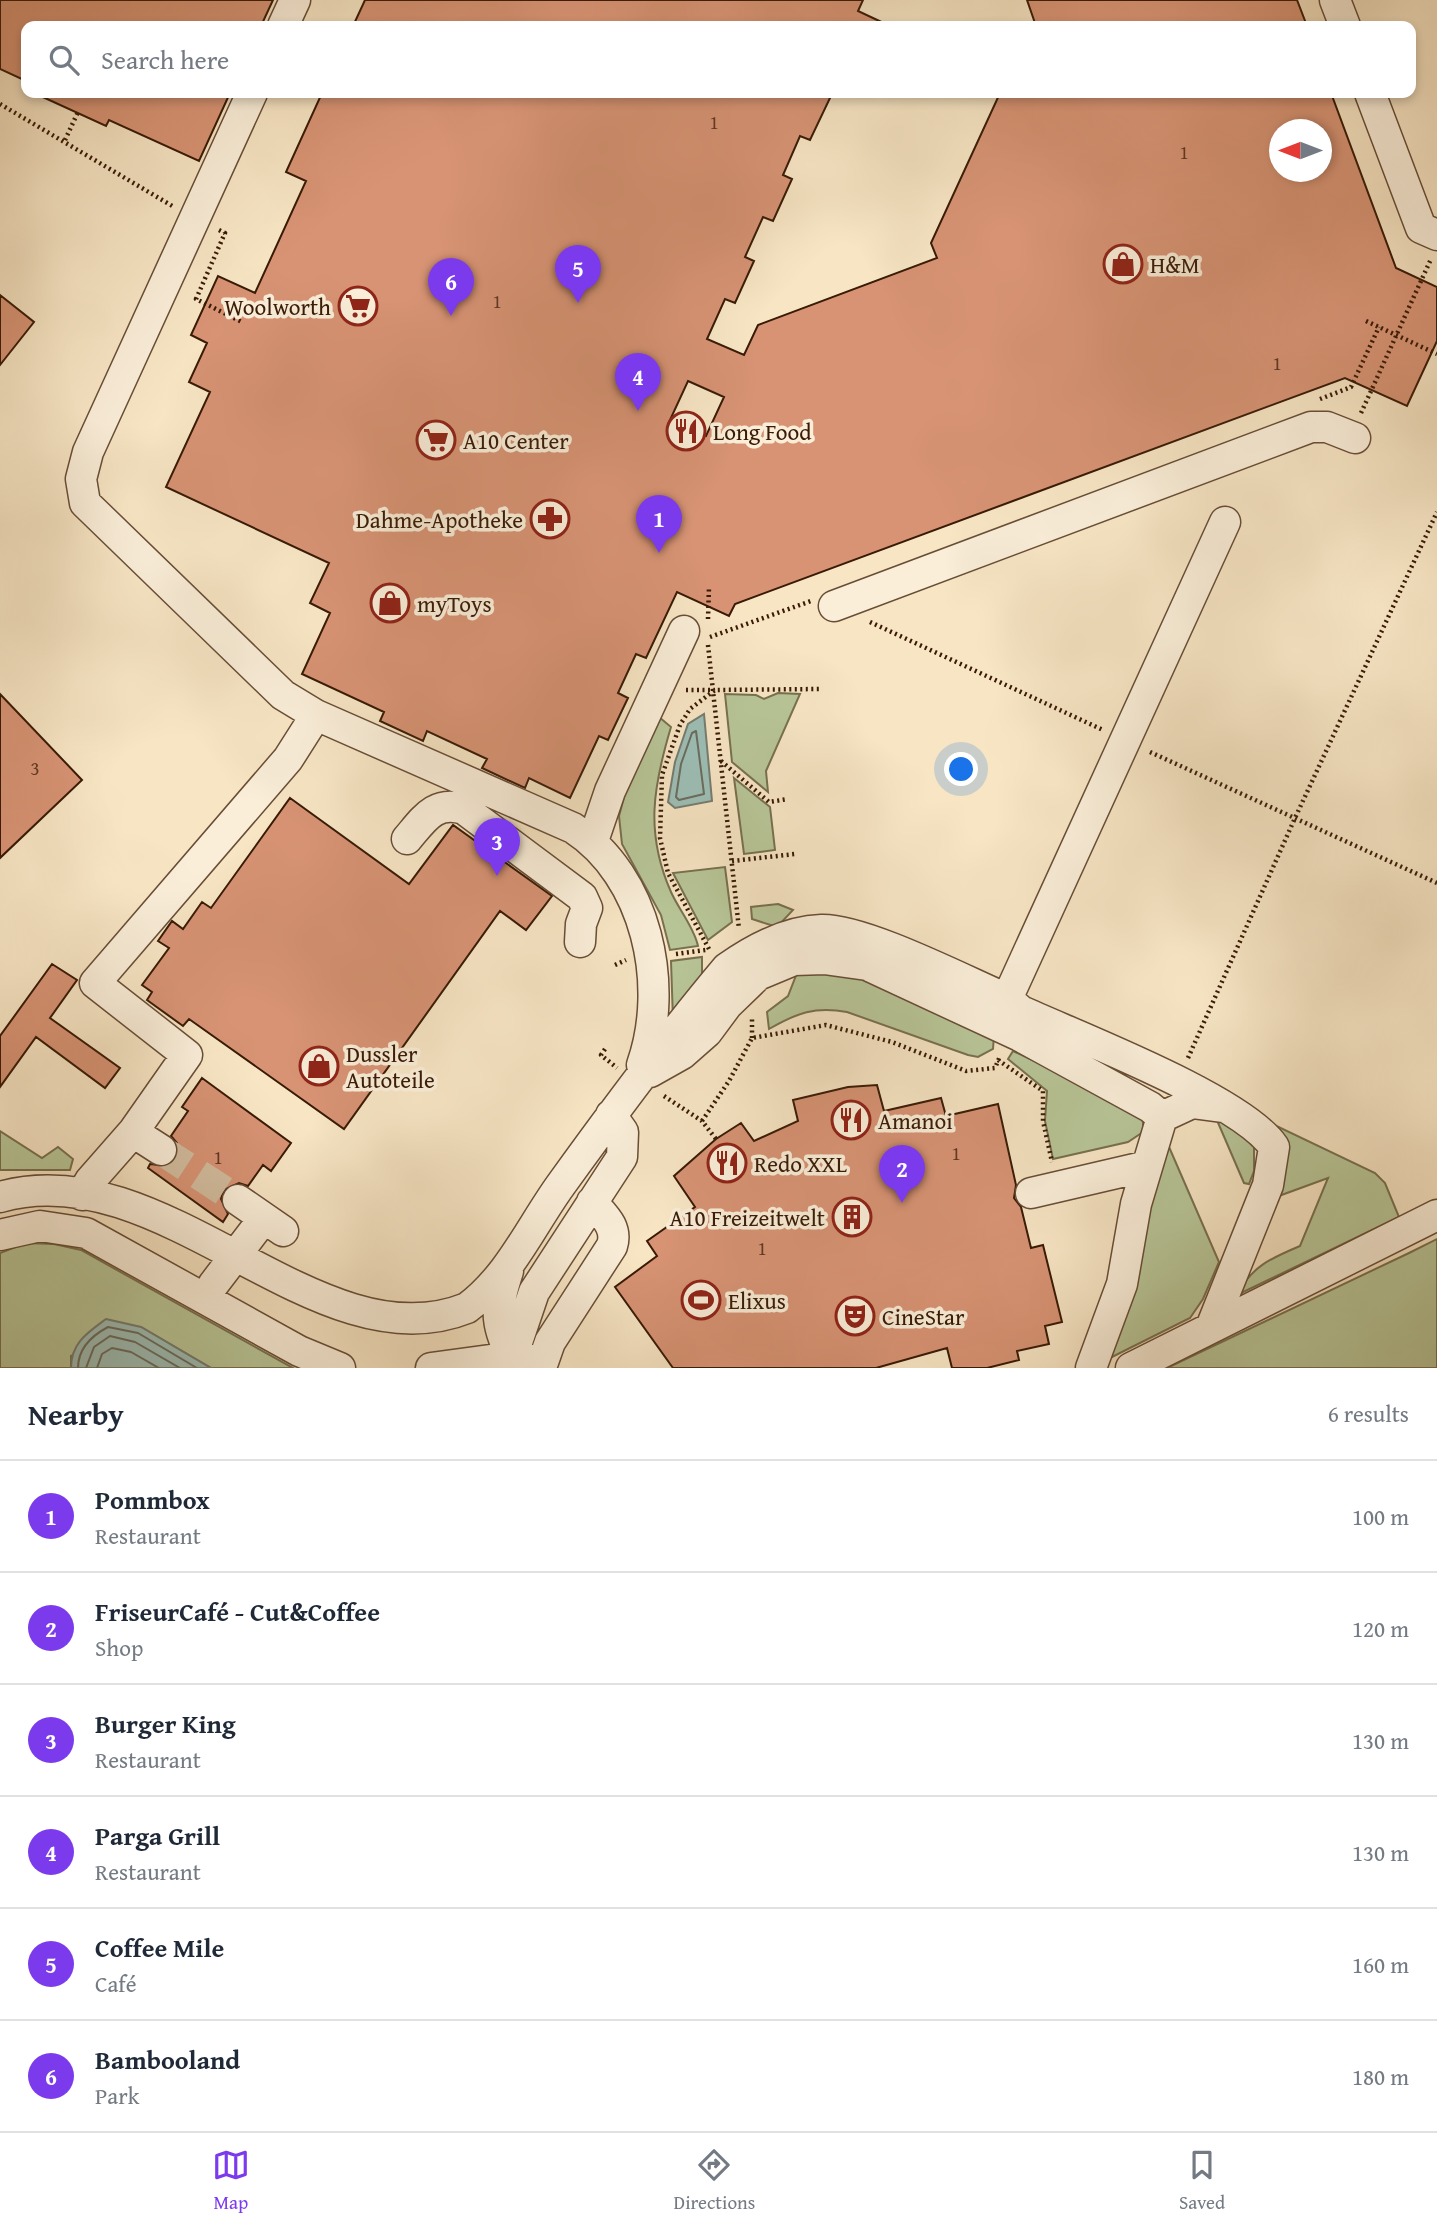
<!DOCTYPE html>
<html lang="en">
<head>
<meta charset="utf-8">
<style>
	body { margin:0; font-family:"Gentium Book Plus",serif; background:#f6f6f7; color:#1f2937 }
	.compass { position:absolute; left:1269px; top:119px; width:63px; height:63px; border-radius:50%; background:#fff; box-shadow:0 4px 10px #0003; rotate:270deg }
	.you { position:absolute; left:962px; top:770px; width:24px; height:24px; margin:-18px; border:5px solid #fff; border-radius:50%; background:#1a73e8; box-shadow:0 0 0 10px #1a73e833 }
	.badge { display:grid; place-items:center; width:46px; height:46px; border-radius:50%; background:#7c3aed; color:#fff; font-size:23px; font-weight:700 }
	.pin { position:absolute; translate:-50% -58px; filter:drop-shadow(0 2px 4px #0008) }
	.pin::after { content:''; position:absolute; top:37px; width:24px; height:21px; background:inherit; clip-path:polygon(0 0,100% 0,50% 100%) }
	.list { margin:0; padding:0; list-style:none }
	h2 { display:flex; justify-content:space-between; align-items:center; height:91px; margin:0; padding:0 28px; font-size:30px }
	h2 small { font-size:23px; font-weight:400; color:#747a83 }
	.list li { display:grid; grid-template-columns:46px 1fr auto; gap:21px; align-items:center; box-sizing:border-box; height:112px; padding:0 28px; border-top:2px solid #e0e1e3 }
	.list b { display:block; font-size:26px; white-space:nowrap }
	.list p { margin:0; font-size:23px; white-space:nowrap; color:#747a83 }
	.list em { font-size:23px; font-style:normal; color:#747a83 }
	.icon { flex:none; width:38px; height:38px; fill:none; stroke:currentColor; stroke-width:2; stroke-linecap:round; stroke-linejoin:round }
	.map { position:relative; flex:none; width:1437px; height:1368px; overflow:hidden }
	.search { position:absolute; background:#fff; box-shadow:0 4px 10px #0003; left:21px; right:21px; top:21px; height:77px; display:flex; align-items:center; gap:18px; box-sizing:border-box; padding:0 24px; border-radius:14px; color:#747a83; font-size:26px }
	.sheet { height:763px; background:#fff }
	nav { display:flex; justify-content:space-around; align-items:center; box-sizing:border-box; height:98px; border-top:2px solid #e0e1e3; background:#fff; font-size:19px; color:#747a83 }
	nav a { display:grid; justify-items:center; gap:4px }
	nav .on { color:#7c3aed }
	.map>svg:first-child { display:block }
</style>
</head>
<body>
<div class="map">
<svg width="1437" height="1368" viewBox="0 0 1437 1368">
	<rect width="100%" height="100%" fill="#f7e5c4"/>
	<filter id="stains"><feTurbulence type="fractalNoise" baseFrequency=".00286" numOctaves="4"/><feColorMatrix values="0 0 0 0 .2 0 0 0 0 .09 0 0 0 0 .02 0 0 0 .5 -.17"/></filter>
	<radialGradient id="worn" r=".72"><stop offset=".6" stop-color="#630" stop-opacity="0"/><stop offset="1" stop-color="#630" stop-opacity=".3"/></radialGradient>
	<!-- green -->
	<path fill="#b8c698" stroke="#78704f" stroke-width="2" d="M778 693 800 694 766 771 768 792 732 762 725 694 756 695 764 699Z
		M659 717 671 727C653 787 645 833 671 892 679 910 694 927 698 946L670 950 661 915 622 844 619 816 627 786Z
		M734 778 770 807 775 850 744 854Z
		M725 867 732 922 708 940 673 873Z
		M778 904 793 910 777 927 752 919 751 907Z
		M702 957V982L673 1020 671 961Z
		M839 965 994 1035 993 1049 978 1057 968 1055 847 1012C815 1006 797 1013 769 1029L767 1012 788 996 797 973Z
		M1013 1051 1138 1109 1143 1116V1132L1128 1142 1053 1159 1045 1121 1047 1091 1008 1059Z
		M1216 1118 1227 1120 1254 1147V1171L1249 1184 1244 1183Z
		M1268 1122 1375 1173 1385 1183 1399 1217 1235 1296C1253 1266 1269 1259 1300 1246L1328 1178 1276 1197C1289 1157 1292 1158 1268 1122Z
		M0 1131 42 1158 58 1147 73 1159 70 1170H0Z
		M1166 1140 1219 1262 1203 1299 1190 1318 1100 1363 1107 1341 1130 1306 1136 1288 1147 1221Z
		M1437 1239V1368H1167L1409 1253Z
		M26 1243 54 1244 81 1250 293 1368H211L141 1327 71 1356V1368H0V1253Z"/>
	<!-- water -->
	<path fill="#9dbfb7" stroke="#757d70" stroke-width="2" d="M704 714 712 801 675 808 668 802 675 762 688 724Z
		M106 1319 141 1327 211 1368H71C71 1343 87 1333 106 1319Z"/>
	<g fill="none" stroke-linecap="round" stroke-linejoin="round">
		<!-- shore -->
		<path stroke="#6a6c5e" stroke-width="2" d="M696 731 704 794 679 800 676 797 681 764 692 733Z
			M78 1368C78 1348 91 1336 108 1327L138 1333 197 1368
			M86 1368 94 1347 110 1336 135 1342 180 1368
			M97 1368 102 1354 112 1348 131 1352 159 1368"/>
	</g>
	<!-- building -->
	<path fill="#d79374" stroke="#381a06" stroke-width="2" fill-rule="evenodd" d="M0 0H273L261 26H26V81L0 69Z
		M365 0H863L858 11 890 26H353Z
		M1027 0H1297L1307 26H1036Z
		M34 93H230L199 161 109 120 106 126Z
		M322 93H819L830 98 810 140 800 136 783 175 792 179 773 221 763 217 745 257 754 261 735 303 725 299 707 339 744 355 758 325 937 258 931 243 1000 93H1331L1396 268 1437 287V341L1407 406 1345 378 735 604 729 616 677 592 646 658 636 654 618 693 628 698 608 740 599 736 570 798 529 778 525 788 482 768 487 759 427 731 423 741 380 721 384 712 302 674 330 613 310 603 329 563 166 487 210 392 189 382 207 343 191 335 218 276 255 293 306 181 286 172ZM1279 130H1321V172H1279ZM688 381 724 397 706 436 670 420Z
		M0 295 34 322 0 365Z
		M0 694 82 780 0 858Z
		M290 798 409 884 453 825 552 896 526 930 500 911 344 1129 189 1019 183 1026 147 1000 152 992 142 985 169 948 158 941 172 921 183 929 202 902 211 908Z
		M52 964 77 980 50 1018 120 1068 105 1088 36 1037 0 1087V1036Z
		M202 1078 291 1143 271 1171 263 1165 248 1186 239 1183 224 1190 221 1199 228 1214 223 1222 148 1168 150 1164 168 1166 176 1159 177 1143 171 1136 188 1111 182 1107Z
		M877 1085 884 1111 941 1098 946 1116 998 1104 1016 1185 1014 1198 1021 1207 1031 1248 1043 1245 1062 1322 1045 1326 1049 1344 1017 1351 1019 1360 987 1368H952L947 1348 876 1368H673L615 1287 657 1256 647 1241 695 1207 674 1176 716 1139 741 1123 754 1141 798 1121 793 1100 848 1087Z"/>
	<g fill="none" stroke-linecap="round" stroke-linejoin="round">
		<!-- minor-tunnel -->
		<path stroke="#d1bc9e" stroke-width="30" stroke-dasharray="30 15" stroke-linecap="butt" d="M161 1150 238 1200"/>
		<defs>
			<path id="minor" d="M1335 0 1345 26
				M283 26 295 0
				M252 93 88 452 81 479 85 503 283 695 316 715 573 828C647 876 670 985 642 1065
				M1370 93 1421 228 1437 235
				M834 606 1311 427H1327L1355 438
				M407 839C424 819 435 800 464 809L582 897 587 908 581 924 580 942
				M593 841 610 791 684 631
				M990 1007 1007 999 1225 522
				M650 1072 682 1054 707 1032 727 1005 758 975 794 960 824 959 867 965 1020 1036 1150 1107 1162 1117
				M133 1132 187 1055 95 983 288 759 316 715
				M1031 1193 1147 1166
				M82 1195 90 1181 133 1132 161 1150
				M0 1197C163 1150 318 1368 467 1308 509 1277 530 1228 560 1186 614 1111 668 1038 727 968 754 949 788 931 821 930 862 928 965 981 1007 999L1021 1011C1078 1037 1243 1100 1274 1147L1268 1185 1212 1325
				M238 1200 283 1231
				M0 1235 40 1226 86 1233 299 1351 340 1368
				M508 1271C496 1308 494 1322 512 1357
				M213 1285 264 1218
				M512 1357 534 1292 622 1157 623 1132 611 1115
				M543 1362 550 1342 612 1246C618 1227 604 1216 592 1202
				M431 1368 512 1357 532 1360
				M1091 1368 1122 1284 1136 1204 1162 1117 1192 1103 1222 1107
				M1131 1368 1437 1215"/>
		</defs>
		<!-- minor casing -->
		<use href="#minor" stroke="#684d36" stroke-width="33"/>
		<!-- path -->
		<path stroke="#381a06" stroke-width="4.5" stroke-dasharray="2 3.5" stroke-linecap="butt" d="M0 104 174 207
			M65 140 78 112
			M219 230 225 233 196 299 242 322
			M1366 321 1437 354
			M1320 399 1351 387 1379 327
			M1361 413 1431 259
			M708 619 709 587
			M870 622 1103 730
			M710 637 811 601
			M708 645 739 929
			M686 690H715
			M1150 752 1437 883
			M721 761 769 802 788 799
			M732 861 795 854
			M709 949 668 873 660 838 662 775 680 725 690 709 715 690 821 689
			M676 954 706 950
			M615 965 626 960
			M752 1038V1017
			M605 1049 601 1055 617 1068
			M1188 1058 1295 818 1437 512
			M998 1060 1043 1091V1121L1052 1162
			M664 1096 702 1121 716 1139
			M702 1121 729 1081 752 1038 826 1025 892 1042 966 1071 995 1068 1000 1056"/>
		<!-- minor -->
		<use href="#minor" stroke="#faeed9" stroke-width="30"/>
	</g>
	<!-- icons -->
	<defs>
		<symbol id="shop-ring" viewBox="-11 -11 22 22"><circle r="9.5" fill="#faeed9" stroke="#8f2418" stroke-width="1.5"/><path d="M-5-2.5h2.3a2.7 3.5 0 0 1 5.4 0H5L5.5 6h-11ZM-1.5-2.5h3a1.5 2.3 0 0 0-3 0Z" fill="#8f2418"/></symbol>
		<symbol id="supermarket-ring" viewBox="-11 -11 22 22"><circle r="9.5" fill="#faeed9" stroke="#8f2418" stroke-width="1.5"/><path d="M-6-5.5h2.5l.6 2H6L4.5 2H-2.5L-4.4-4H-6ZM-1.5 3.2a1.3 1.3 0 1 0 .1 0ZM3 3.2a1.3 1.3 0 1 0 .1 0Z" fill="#8f2418"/></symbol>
		<symbol id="restaurant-ring" viewBox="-11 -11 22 22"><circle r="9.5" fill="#faeed9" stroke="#8f2418" stroke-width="1.5"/><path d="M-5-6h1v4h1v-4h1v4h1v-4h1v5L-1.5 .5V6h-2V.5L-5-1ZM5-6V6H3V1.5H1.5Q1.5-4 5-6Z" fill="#8f2418"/></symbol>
		<symbol id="pharmacy-ring" viewBox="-11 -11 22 22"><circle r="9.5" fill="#faeed9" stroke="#8f2418" stroke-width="1.5"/><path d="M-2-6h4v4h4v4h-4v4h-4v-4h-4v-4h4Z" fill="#8f2418"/></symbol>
		<symbol id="building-ring" viewBox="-11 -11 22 22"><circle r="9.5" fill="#faeed9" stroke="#8f2418" stroke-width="1.5"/><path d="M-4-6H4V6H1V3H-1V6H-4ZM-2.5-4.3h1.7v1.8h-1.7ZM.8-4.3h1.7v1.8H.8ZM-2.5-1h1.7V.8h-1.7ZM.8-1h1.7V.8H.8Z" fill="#8f2418"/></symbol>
		<symbol id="stadium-ring" viewBox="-11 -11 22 22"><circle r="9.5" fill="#faeed9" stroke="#8f2418" stroke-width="1.5"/><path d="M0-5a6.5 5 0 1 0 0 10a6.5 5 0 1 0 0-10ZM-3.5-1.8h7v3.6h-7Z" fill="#8f2418"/></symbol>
		<symbol id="theatre-ring" viewBox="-11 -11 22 22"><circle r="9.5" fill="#faeed9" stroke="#8f2418" stroke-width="1.5"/><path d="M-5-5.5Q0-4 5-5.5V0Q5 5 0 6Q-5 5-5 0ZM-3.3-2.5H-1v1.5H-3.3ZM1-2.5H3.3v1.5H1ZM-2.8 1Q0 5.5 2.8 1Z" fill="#8f2418"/></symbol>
	</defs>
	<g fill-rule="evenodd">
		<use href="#shop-ring" x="1101" y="242" width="44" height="44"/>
		<use href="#supermarket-ring" x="336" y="284" width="44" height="44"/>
		<use href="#restaurant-ring" x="664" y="409" width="44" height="44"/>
		<use href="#supermarket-ring" x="414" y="418" width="44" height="44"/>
		<use href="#pharmacy-ring" x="528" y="497" width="44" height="44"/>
		<use href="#shop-ring" x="368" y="581" width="44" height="44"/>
		<use href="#shop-ring" x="297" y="1044" width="44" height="44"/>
		<use href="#restaurant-ring" x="829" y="1098" width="44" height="44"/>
		<use href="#restaurant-ring" x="705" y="1141" width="44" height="44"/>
		<use href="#building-ring" x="830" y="1195" width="44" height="44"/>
		<use href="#stadium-ring" x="679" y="1278" width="44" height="44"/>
		<use href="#theatre-ring" x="833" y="1294" width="44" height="44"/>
	</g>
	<g text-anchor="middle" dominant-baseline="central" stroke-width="7" stroke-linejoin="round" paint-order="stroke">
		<!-- number labels -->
		<g font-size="19" fill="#603822">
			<text x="714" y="122">1</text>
			<text x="1184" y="152">1</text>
			<text x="497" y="301">1</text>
			<text x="1277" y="363">1</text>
			<text x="35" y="768">3</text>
			<text x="956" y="1153">1</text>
			<text x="218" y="1157">1</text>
			<text x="762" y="1248">1</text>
		</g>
		<!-- poi labels -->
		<g font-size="23" fill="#381a06" stroke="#faeed9" text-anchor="start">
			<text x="1150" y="264">H&amp;M</text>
			<text x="331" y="306" text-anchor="end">Woolworth</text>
			<text x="713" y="431">Long Food</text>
			<text x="463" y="440">A10 Center</text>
			<text x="523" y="519" text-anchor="end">Dahme-Apotheke</text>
			<text x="417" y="603">myToys</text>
			<text x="346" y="1053">Dussler<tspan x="346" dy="26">Autoteile</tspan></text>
			<text x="878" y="1120">Amanoi</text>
			<text x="754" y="1163">Redo XXL</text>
			<text x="825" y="1217" text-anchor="end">A10 Freizeitwelt</text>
			<text x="728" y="1300">Elixus</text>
			<text x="882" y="1316">CineStar</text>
		</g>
	</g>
	<rect width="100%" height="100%" filter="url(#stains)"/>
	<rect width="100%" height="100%" fill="url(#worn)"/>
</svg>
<svg class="compass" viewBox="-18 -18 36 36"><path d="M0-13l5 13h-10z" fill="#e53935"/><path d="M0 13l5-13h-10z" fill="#747a83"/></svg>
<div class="you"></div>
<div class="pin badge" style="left:659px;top:553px">1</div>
<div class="pin badge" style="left:902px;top:1203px">2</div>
<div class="pin badge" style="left:497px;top:876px">3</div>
<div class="pin badge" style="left:638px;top:411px">4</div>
<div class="pin badge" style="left:578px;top:303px">5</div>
<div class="pin badge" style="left:451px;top:316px">6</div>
<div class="search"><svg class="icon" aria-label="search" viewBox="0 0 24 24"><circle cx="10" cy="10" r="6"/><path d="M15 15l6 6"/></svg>Search here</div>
</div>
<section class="sheet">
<h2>Nearby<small>6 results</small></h2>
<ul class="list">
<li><span class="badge">1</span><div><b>Pommbox</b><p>Restaurant</p></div><em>100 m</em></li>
<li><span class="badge">2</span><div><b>FriseurCafé - Cut&amp;Coffee</b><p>Shop</p></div><em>120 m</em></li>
<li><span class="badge">3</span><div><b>Burger King</b><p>Restaurant</p></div><em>130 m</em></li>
<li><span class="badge">4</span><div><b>Parga Grill</b><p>Restaurant</p></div><em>130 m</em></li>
<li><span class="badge">5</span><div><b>Coffee Mile</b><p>Café</p></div><em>160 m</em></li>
<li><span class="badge">6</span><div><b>Bambooland</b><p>Park</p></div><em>180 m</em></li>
</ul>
</section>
<nav>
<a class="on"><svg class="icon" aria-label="map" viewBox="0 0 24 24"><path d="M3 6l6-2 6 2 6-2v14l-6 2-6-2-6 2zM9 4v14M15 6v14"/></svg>Map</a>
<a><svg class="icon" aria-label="directions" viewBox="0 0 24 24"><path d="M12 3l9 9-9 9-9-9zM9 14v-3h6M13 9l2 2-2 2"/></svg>Directions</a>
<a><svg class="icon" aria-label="saved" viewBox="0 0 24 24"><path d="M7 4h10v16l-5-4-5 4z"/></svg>Saved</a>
</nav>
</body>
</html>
